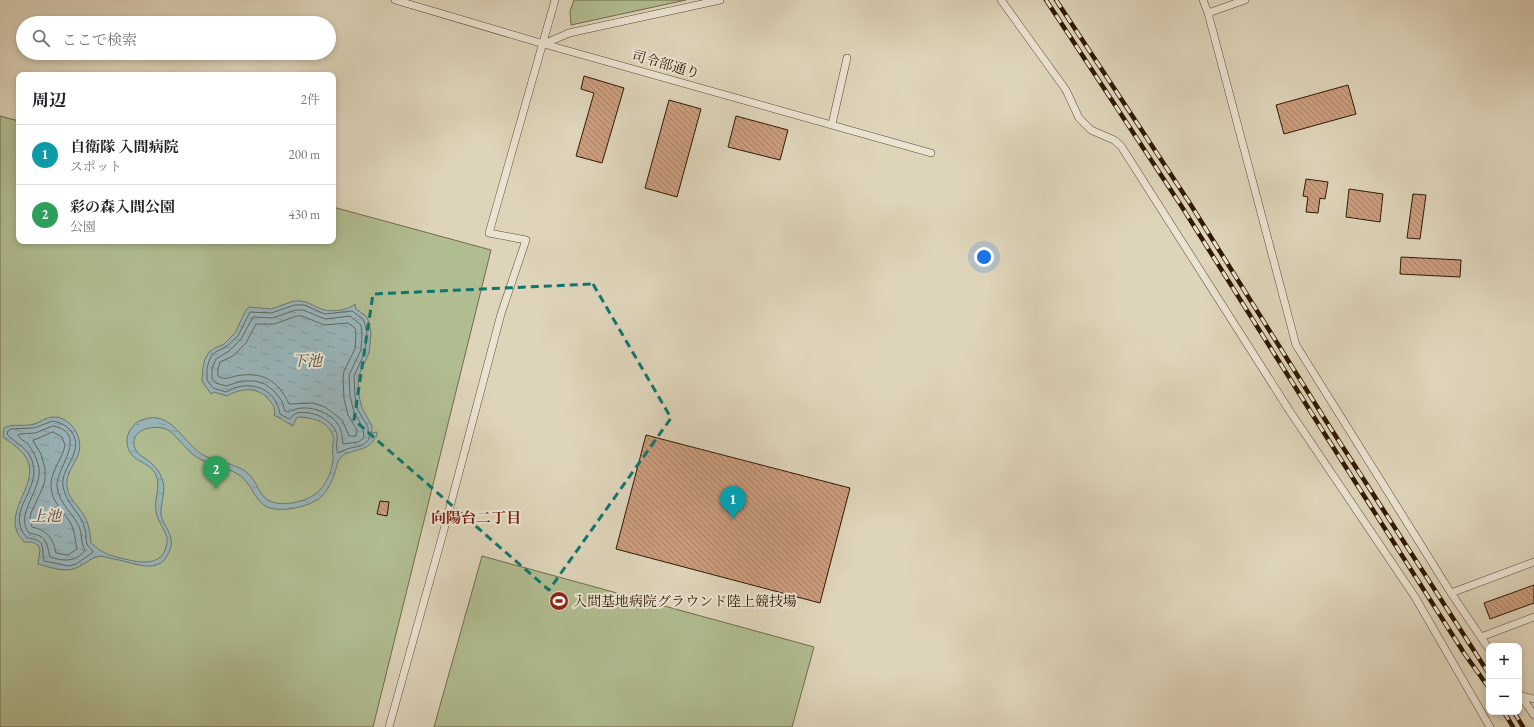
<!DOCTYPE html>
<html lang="ja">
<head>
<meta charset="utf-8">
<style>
	body { margin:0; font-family:"EB Garamond","Noto Serif JP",serif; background:#f6f6f6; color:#202124 }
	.controls { position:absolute; right:12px; bottom:12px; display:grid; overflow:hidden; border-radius:8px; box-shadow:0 2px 6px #0003 }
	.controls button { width:36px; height:36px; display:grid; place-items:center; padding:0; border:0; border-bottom:1px solid #e0e0e0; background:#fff; color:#202124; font:20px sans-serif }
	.you { position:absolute; left:984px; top:257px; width:14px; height:14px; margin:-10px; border:3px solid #fff; border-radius:50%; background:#1a73e8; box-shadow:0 0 0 6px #1a73e833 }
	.badge { display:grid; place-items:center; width:26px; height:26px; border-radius:50%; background:#db2777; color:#fff; font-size:13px; font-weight:700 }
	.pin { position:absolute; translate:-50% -33px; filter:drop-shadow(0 1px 2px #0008) }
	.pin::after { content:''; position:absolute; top:21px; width:14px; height:12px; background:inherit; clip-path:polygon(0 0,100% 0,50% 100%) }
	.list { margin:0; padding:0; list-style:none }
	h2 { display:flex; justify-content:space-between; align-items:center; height:52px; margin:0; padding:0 16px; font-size:17px }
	h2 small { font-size:13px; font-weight:400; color:#757577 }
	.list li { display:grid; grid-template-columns:26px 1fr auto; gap:12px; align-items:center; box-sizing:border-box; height:60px; padding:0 16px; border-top:1px solid #e0e0e0 }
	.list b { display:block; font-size:15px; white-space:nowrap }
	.list p { margin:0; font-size:13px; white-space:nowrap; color:#757577 }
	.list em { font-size:13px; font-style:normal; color:#757577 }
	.icon { flex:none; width:22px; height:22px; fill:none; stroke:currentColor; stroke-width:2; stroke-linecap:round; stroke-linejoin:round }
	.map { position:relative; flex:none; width:1534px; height:727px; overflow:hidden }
	.search { position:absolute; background:#fff; box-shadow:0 2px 6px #0003; left:16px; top:16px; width:320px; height:44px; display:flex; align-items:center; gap:10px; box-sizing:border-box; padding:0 14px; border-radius:22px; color:#757577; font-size:15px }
	.panel { position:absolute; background:#fff; box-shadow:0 2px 6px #0003; left:16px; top:72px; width:320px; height:172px; border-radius:8px }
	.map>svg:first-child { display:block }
</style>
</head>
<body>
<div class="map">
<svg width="1534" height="727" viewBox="0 0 1534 727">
	<defs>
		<pattern id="water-ripples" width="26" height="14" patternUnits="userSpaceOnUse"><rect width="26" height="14" fill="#98b5bb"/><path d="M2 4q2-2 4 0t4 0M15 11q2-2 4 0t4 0" fill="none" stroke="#839b9f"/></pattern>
		<pattern id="building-back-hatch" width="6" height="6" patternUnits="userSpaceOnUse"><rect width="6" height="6" fill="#cc9d7d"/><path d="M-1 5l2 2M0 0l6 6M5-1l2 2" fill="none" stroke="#a67f64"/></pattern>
	</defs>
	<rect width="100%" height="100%" fill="#ded4ba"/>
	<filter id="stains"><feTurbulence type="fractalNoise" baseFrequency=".005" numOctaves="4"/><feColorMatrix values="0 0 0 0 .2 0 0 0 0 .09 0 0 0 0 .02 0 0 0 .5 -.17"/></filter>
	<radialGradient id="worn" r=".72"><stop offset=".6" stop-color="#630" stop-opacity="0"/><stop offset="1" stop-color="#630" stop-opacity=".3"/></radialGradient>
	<!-- park -->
	<path fill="#b0bd91" stroke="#706b48" d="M574 0H686L571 25 570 11Z
		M0 116 19 121V241H333V207L491 250 373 727H0Z
		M482 556 814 647 792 727H434Z"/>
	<!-- water -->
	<path fill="url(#water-ripples)" stroke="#6e7770" d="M294 301C308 300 312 306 324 310 333 312 349 310 355 304L356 309 366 316 369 322 371 334 369 353 358 377 359 396 362 408 372 426V433L377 432C377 437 376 438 373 441 366 450 358 449 348 453 343 454 341 457 338 461 335 473 331 487 322 496 311 507 281 513 267 507 254 500 251 482 239 475 226 466 208 466 195 456 186 450 174 432 166 429 155 425 132 428 134 445 136 456 146 457 152 464 157 468 160 473 162 479 167 490 160 503 161 515 163 524 170 531 171 540 172 545 170 550 168 554 159 574 136 564 119 560 114 559 107 558 102 556 90 557 86 564 76 568 65 573 49 567 38 564L40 550 38 545 32 542H24C22 539 18 535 17 532 6 503 48 477 20 450 15 445 8 441 3 437L4 428C14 423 24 427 34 424 41 422 46 417 54 417 70 417 83 436 79 452 76 463 65 474 67 486 68 498 77 504 83 514 89 523 90 533 91 543 104 555 112 556 129 560 142 563 162 565 166 547 167 543 168 539 166 535 163 527 157 520 156 511 154 498 161 487 156 475 149 460 129 463 127 443 126 433 133 423 142 420 172 408 183 445 205 456 218 462 233 463 245 471 255 478 257 489 264 497 277 510 309 502 320 490 327 483 333 468 333 458 333 452 331 445 334 440 330 421 315 418 297 417L293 426 274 415C276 409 274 406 270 401 259 386 241 388 227 396L214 392 211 394 202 381 203 367 205 359 209 352 215 348 224 344 235 333 246 310 249 307 271 309Z"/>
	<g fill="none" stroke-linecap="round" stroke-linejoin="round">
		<!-- shore -->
		<path stroke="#64675e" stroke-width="1" d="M295 305H304L325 314 352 311 363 319 365 324 367 334 365 352 354 376 355 396 358 410 368 427V433L370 437C365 447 357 446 347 449 344 450 341 452 338 453 335 446 338 441 337 434 332 419 312 410 297 413 294 414 292 417 289 419L280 414C276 391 256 381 234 388 231 389 229 391 226 392L213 388 207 380V368L209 361 212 355 217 351 226 347 238 336 250 312 271 313Z
			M296 310H303L325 319 350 316 361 325 362 334 361 350 349 375 350 396 354 412 363 428 364 438 358 442 343 444C342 437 342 429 337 423 327 410 303 403 289 412L285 411 282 401 275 392 265 384 255 381H242L226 386 216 383 212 378V368L216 359 229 351 241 339 253 317 272 318Z
			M297 316H302L324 325 348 323 355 328 356 334 355 349 344 371 343 377 344 399 348 415 357 430 356 436H349L342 420 325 407 313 403 289 404C278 380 262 371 236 376 228 378 224 380 218 376V369L220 362 233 356 246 343 256 324H274Z
			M53 421C60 422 67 426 71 431 86 452 60 467 63 486 66 505 81 512 85 529 87 534 85 540 87 544 88 547 91 549 93 551L92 553 76 564 69 566 44 561C41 547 47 540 27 538 2 510 47 488 30 456 24 446 14 442 7 434L8 431 11 429 34 428Z
			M53 426C90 433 56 468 57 486 59 505 74 513 80 529 82 536 81 544 85 550 76 563 63 561 50 557 46 541 47 536 29 533 14 514 42 491 39 468 37 459 33 450 27 443 23 440 20 439 18 435L20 434 35 433Z
			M53 432 62 437 65 445C63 458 52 469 51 483 50 501 62 509 70 522 75 531 75 540 77 549L68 555 56 553C53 538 47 530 32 527L30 518 31 513 43 487 45 480V468L41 454 33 441Z"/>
	</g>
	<!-- building -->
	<path fill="url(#building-back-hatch)" stroke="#301900" d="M584 76 624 88 602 163 576 156 594 93 581 89Z
		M1348 85 1356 114 1284 134 1276 105Z
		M669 100 701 109 677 197 645 188Z
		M736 116 788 130 780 160 728 147Z
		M1306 179 1328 182 1325 199 1320 198 1318 213 1306 212 1308 197 1303 196Z
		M1349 189 1383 194 1380 222 1346 217Z
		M1413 194 1426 195 1420 239 1407 238Z
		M1401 257 1461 260 1460 277 1400 274Z
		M646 435 850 488 820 603 616 549Z
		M380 501 389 502 387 516 377 514Z
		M1534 585V603L1490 619 1484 603Z"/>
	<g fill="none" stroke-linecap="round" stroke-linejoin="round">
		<defs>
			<path id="service" d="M395 0 544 44 931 153
				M1001 0 1066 90 1079 118 1091 130 1114 140 1121 146 1289 410 1415 597 1490 727
				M1203 0 1208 13 1296 345 1451 593 1489 649
				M1208 13 1245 0
				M544 44 569 33 720 0
				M832 124 847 58
				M1451 593 1534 562
				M1481 637 1534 617
				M1519 693 1534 715
				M1521 696 1534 699
				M389 727 442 537 501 314 526 240 489 233 555 0"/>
		</defs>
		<!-- service casing -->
		<use href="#service" stroke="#5c482e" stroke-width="8"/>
		<!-- service -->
		<use href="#service" stroke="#eae3d2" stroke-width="7"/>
		<defs>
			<path id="rail" d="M1046 0 1182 207 1319 425 1464 653 1489 688
				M1056 0 1189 202 1326 421 1489 674
				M1504 712 1513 727
				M1514 712 1523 727"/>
		</defs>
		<!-- rail casing -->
		<use href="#rail" stroke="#301900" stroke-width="4.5"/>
		<!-- rail -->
		<use href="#rail" stroke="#eae3d2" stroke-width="3" stroke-dasharray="9" stroke-linecap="butt"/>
	</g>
	<!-- marked area -->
	<path fill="none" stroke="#0f766e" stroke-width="3" stroke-dasharray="8 5" stroke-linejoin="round" d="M593 284 671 418 549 590 354 420 373 294Z"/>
	<!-- icons -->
	<defs>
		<symbol id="stadium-disc" viewBox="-11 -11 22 22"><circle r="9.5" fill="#8f2418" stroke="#eae3d2"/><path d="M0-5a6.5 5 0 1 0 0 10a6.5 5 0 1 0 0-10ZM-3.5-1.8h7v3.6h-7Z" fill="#fff"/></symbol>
	</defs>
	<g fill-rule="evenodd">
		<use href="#stadium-disc" x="548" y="590" width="22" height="22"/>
	</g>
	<g text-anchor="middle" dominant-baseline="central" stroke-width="4" stroke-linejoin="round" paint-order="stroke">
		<!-- street labels -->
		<g font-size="14" fill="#301900" stroke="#eae3d2">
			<text transform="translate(666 64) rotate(16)">司令部通り</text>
		</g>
		<!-- poi labels -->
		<g font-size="14" fill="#301900" stroke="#eae3d2" text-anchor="start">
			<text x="573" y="601">入間基地病院グラウンド陸上競技場</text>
		</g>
		<!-- water labels -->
		<g font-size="15" font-style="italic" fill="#4f4838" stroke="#eae3d2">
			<text x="307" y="360">下池</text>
			<text x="46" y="515">上池</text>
		</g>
		<!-- neighbourhood labels -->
		<g font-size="15" font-weight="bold" fill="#7a1f14" stroke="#eae3d2">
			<text x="476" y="517">向陽台二丁目</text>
		</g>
	</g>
	<rect width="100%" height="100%" filter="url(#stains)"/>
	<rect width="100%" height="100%" fill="url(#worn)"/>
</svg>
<div class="controls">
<button>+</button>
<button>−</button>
</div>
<div class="you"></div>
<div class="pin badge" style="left:733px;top:519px;background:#0f9aa8">1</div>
<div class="pin badge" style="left:216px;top:489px;background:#2e9e5b">2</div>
<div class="search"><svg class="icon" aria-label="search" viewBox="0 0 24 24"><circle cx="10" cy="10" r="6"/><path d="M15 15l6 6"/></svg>ここで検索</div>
<section class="panel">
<h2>周辺<small>2件</small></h2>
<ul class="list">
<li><span class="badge" style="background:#0f9aa8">1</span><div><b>自衛隊 入間病院</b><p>スポット</p></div><em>200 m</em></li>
<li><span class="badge" style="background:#2e9e5b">2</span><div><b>彩の森入間公園</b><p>公園</p></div><em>430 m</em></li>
</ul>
</section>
</div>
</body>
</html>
